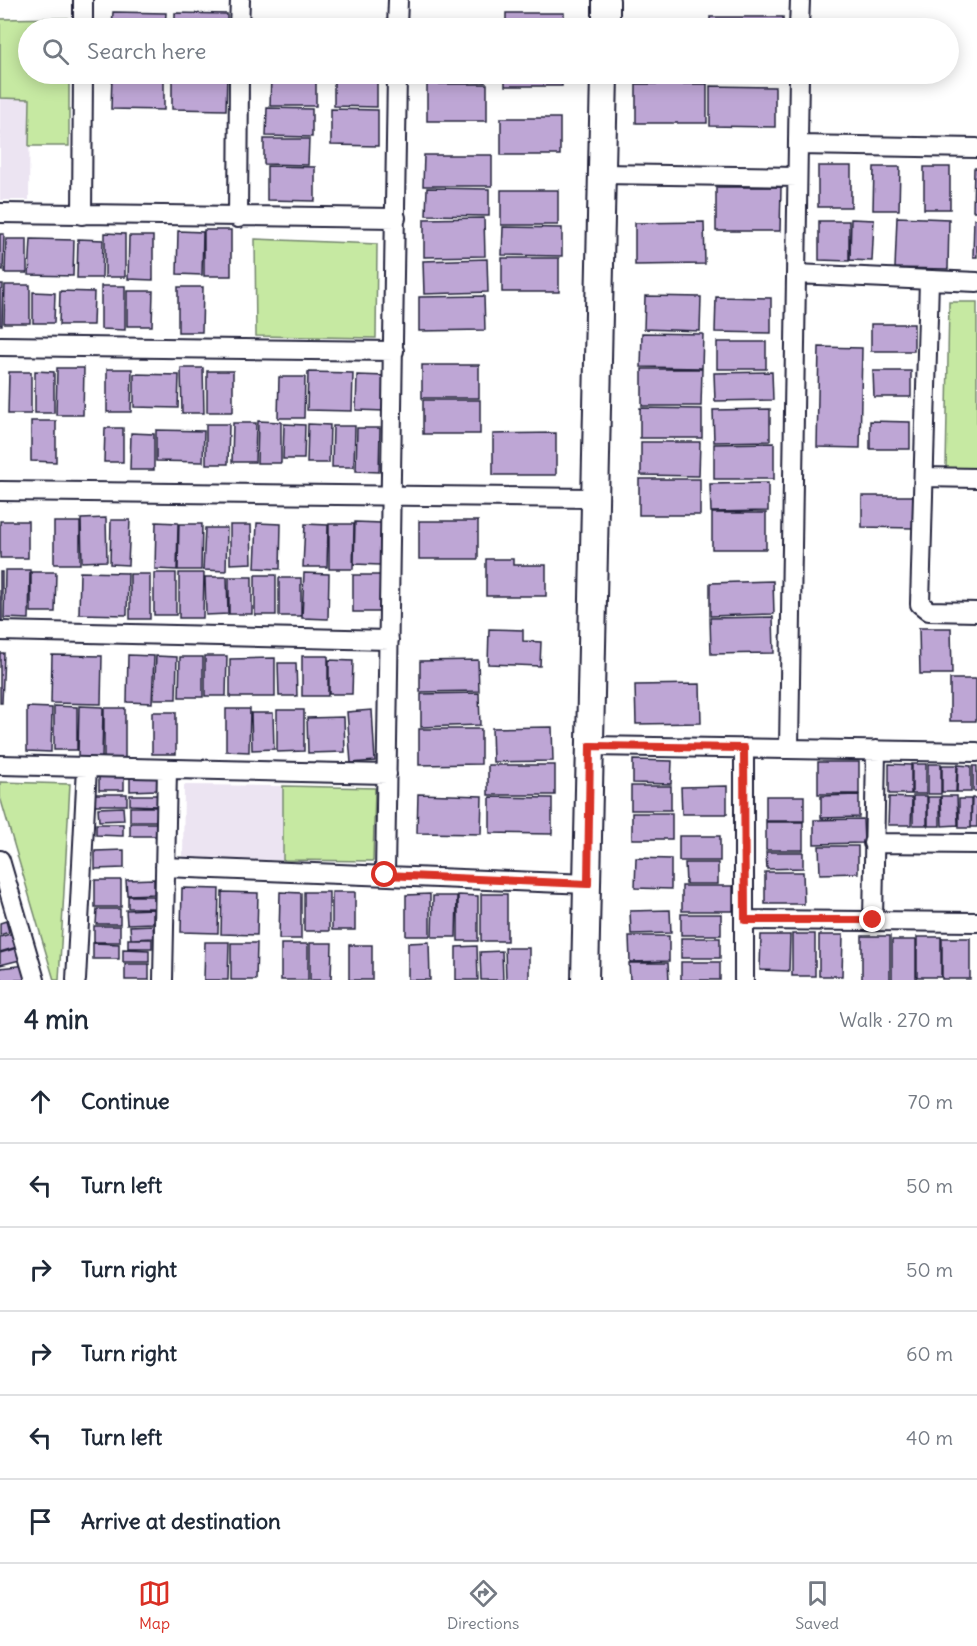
<!DOCTYPE html>
<html lang="en">
<head>
<meta charset="utf-8">
<style>
	body { margin:0; font-family:Delius,sans-serif; background:#f6f6f7; color:#1f2937 }
	.stop { position:absolute; width:18px; height:18px; margin:-14px; border:4px solid #d93025; border-radius:50%; background:#fff }
	.stop.end { background:#d93025; border-color:#fff; box-shadow:0 2px 6px #0008 }
	.list { margin:0; padding:0; list-style:none }
	h2 { display:flex; justify-content:space-between; align-items:center; height:78px; margin:0; padding:0 24px; font-size:26px }
	h2 small { font-size:20px; font-weight:400; color:#747a83 }
	.list li { display:grid; grid-template-columns:39px 1fr auto; gap:18px; align-items:center; box-sizing:border-box; height:84px; padding:0 24px; border-top:2px solid #e0e1e3 }
	.list b { display:block; font-size:22px; white-space:nowrap }
	.list em { font-size:20px; font-style:normal; color:#747a83 }
	.icon { flex:none; width:33px; height:33px; fill:none; stroke:currentColor; stroke-width:2; stroke-linecap:round; stroke-linejoin:round }
	.map { position:relative; flex:none; width:977px; height:980px; overflow:hidden }
	.search { position:absolute; background:#fff; box-shadow:0 3px 15px #0003; left:18px; right:18px; top:18px; height:66px; display:flex; align-items:center; gap:15px; box-sizing:border-box; padding:0 21px; border-radius:33px; color:#747a83; font-size:22px }
	.sheet { height:582px; background:#fff }
	nav { display:flex; justify-content:space-around; align-items:center; box-sizing:border-box; height:84px; border-top:2px solid #e0e1e3; background:#fff; font-size:16px; color:#747a83 }
	nav a { display:grid; justify-items:center; gap:3px }
	nav .on { color:#d93025 }
	.map>svg:first-child { display:block }
</style>
</head>
<body>
<div class="map">
<svg width="977" height="980" viewBox="0 0 977 980">
	<rect width="100%" height="100%" fill="#fff"/>
	<filter id="ink" filterUnits="userSpaceOnUse"><feTurbulence type="fractalNoise" baseFrequency=".0167" numOctaves="2"/><feDisplacementMap in="SourceGraphic" scale="12" xChannelSelector="R" yChannelSelector="G"/><feConvolveMatrix kernelMatrix="1 2 1 2 8 2 1 2 1" color-interpolation-filters="sRGB"/></filter>
	<g filter="url(#ink)">
		<!-- built -->
		<path fill="#ece4f2" d="M0 98H30L29 200H0Z
			M184 785 283 786V860H183Z"/>
		<!-- green -->
		<path fill="#c6e9a2" stroke="#74866e" stroke-width="1.5" d="M68 18 69 28H28V74H69V146H29L30 99 0 98V19Z
			M255 239 377 244 376 338 256 336Z
			M949 302H977V469L946 468Z
			M0 782 70 784 59 980H54L0 797Z
			M283 786 375 788 373 861 283 860Z"/>
		<!-- building -->
		<path fill="#bea6d5" stroke="#22223b" stroke-width="1.5" d="M113 12 166 13 165 28H112Z
			M175 13 227 14V28H175Z
			M506 13H564V28H506Z
			M710 17H783V28H710Z
			M268 19 316 20V28H268Z
			M172 74H227L226 110 172 109Z
			M333 74H378V78L333 77Z
			M431 74H485V82L431 81Z
			M505 74H562V86H505Z
			M112 75 164 76V110L111 109Z
			M271 77 316 78V106H270Z
			M334 80 377 81V107L334 106Z
			M427 84H487V121H427Z
			M636 84H707V123H636Z
			M710 86 775 87V127L710 126Z
			M267 108 312 109V137L266 136Z
			M331 109 378 110V146L331 145Z
			M501 118H560V155H501Z
			M264 139H309L308 165 264 164Z
			M424 155H492V186H423Z
			M267 166 315 167V201L267 200Z
			M818 166H851V207H818Z
			M874 167H900L899 210H873Z
			M924 167H950V209H924Z
			M974 168H977V211H973Z
			M716 187H781L780 231H716Z
			M427 188 489 189V216L426 215Z
			M501 190H558V225H501Z
			M897 217 949 219 948 269 895 268Z
			M484 218 485 256 424 257V219Z
			M851 219 874 220 872 261 850 260Z
			M974 219H977V257H973Z
			M819 221H849V261L819 260Z
			M704 222 705 264 635 265V223Z
			M503 227 562 228V256L502 255Z
			M204 230H231V276H204Z
			M178 231 203 232 202 275 177 274Z
			M105 233 125 234V277H105Z
			M0 234H4L3 270 0 269Z
			M129 236H153V280L128 279Z
			M6 239H27V273H5Z
			M31 239 74 240 73 276 29 275Z
			M78 239 103 240 102 278H77Z
			M502 258H559V292H502Z
			M487 259 488 292 424 294 423 261Z
			M0 284H3L2 325H0Z
			M5 285H30V323H4Z
			M101 286H125V330L101 329Z
			M178 287H203L202 332H178Z
			M60 291 94 292 93 325H59Z
			M127 291H153L152 326H127Z
			M33 292 55 293 54 323H33Z
			M484 296 485 330 419 331V297Z
			M645 296 701 297 700 331 644 329Z
			M716 297 771 298V333L715 332Z
			M871 324H914V351H871Z
			M642 333 703 334 702 368 641 367Z
			M717 342H766V369H717Z
			M819 347 862 348 860 448 817 447Z
			M422 365H479V398H422Z
			M57 368H84L83 415H56Z
			M181 368H203L204 413H182Z
			M107 369H132L131 412H107Z
			M642 369H702L701 406H642Z
			M35 371 54 372V413H35Z
			M207 371H233V412H207Z
			M873 371H911V397H874Z
			M9 372H31V414H8Z
			M308 372 353 373 352 411 307 410Z
			M772 372 773 400 715 401 714 373Z
			M134 374 179 375 178 408 134 407Z
			M357 375 386 376 385 411 356 410Z
			M279 377H305L304 418H278Z
			M423 400H480V434H423Z
			M640 408 702 409V438H640Z
			M770 409V441L714 442 713 410Z
			M31 421H56V462L31 461Z
			M258 421 281 422V463H257Z
			M870 421 910 422V449H870Z
			M233 423H256L255 462H232Z
			M206 424H229L228 464H206Z
			M284 424 305 425 304 459H283Z
			M308 424 330 425 329 463H307Z
			M333 426H355L354 467H332Z
			M105 428H123V462H104Z
			M357 428H380L379 472 356 471Z
			M156 430 204 431 203 462 156 461Z
			M131 433 154 434V470H130Z
			M556 433V475H493V434Z
			M641 442H700L699 476 641 475Z
			M774 443V479H714V444Z
			M639 479H700V515H639Z
			M768 483V511L711 512 710 484Z
			M862 496H913V528L862 527Z
			M712 513H766V549H712Z
			M106 518 107 561 82 562 81 519Z
			M111 520H130L128 565 110 564Z
			M0 521H28V558H0Z
			M419 521H478V559H419Z
			M54 522H80V564H54Z
			M156 522 178 523 177 570 155 569Z
			M355 522 381 523 380 565 354 564Z
			M257 523 281 524 280 569 255 568Z
			M179 524H202L201 570H178Z
			M305 524 328 525 327 567H303Z
			M329 524H354L353 569H329Z
			M230 525H251L252 563 230 564Z
			M205 528H227L226 571 203 570Z
			M486 559H513V565H546V596H486Z
			M5 570H30L29 619 4 618Z
			M0 572H2V621H0Z
			M31 572H56L55 612H31Z
			M80 572 128 573 127 615 79 614Z
			M154 573H176V615H154Z
			M179 573H204L203 618H179Z
			M304 573 329 574 328 619 302 618Z
			M130 574H150V619H130Z
			M255 575H276V615H255Z
			M353 575H380V612H353Z
			M205 577H227L228 614 206 615Z
			M229 577H252V614H229Z
			M279 578H301V616H279Z
			M773 581 774 614 710 616V583Z
			M773 617 774 653 711 654 710 618Z
			M919 628H951L952 674H920Z
			M489 629 523 630V641L541 642 540 666 488 664Z
			M0 653H4L2 703H0Z
			M52 655 102 656 101 704 51 703Z
			M128 655 154 656 152 703 127 702Z
			M156 656 177 657 176 699H154Z
			M205 656H227L226 696H205Z
			M302 656H328V696H302Z
			M180 657H203V697H179Z
			M275 658V697H230V659Z
			M329 660 353 661 352 694H329Z
			M478 660 479 691 420 692V661Z
			M278 663H296L297 696H279Z
			M950 679H976V721H950Z
			M700 684 701 723 636 724 635 685Z
			M479 693 480 725 421 727V694Z
			M54 706 77 707V750H54Z
			M79 706 103 707 102 758 78 757Z
			M27 707 52 708 51 752 27 751Z
			M104 708H125V758H104Z
			M226 709H250L249 752 226 751Z
			M277 710H304V751L277 752Z
			M372 710 375 761 351 763 347 712Z
			M152 712H176V754H152Z
			M251 713H273L274 749 252 750Z
			M344 717 345 752 308 753 307 718Z
			M552 727 553 761 493 762 492 728Z
			M419 729H481V764L419 765Z
			M633 760 672 761 671 784 633 783Z
			M818 762H859V794H818Z
			M889 764 911 765V794H889Z
			M912 764H926V794H912Z
			M928 764H941V794H928Z
			M488 765H555V795H488Z
			M942 765H957L956 792H942Z
			M958 765 971 766V792H957Z
			M973 766H977V791H973Z
			M99 777H124V790H99Z
			M157 777V790L130 791V778Z
			M631 786H671V810H631Z
			M727 786V814H682L681 787Z
			M95 794H127V805H95Z
			M418 794 482 796 481 834 417 833Z
			M130 795H157V806L130 805Z
			M859 795V817L821 818V796Z
			M766 796H804V821H766Z
			M913 796H927V825H913Z
			M941 796H957L958 825 942 826Z
			M490 797 552 798V834L490 833Z
			M889 797 912 798 911 825H888Z
			M928 797H940V826H928Z
			M972 798H977V827H971Z
			M959 799H971V828H959Z
			M123 807 124 820 99 821 98 808Z
			M130 807H157V821H130Z
			M632 813H672V839H632Z
			M863 819 864 843 814 844V820Z
			M766 822H803V850H766Z
			M130 823H156V836H130Z
			M96 824H123V836L96 835Z
			M679 836H720V861H679Z
			M819 846H858V873L820 874Z
			M124 850V868L95 869V851Z
			M766 852H803V868L767 869Z
			M636 858 671 859V889L635 888Z
			M685 863H718V884H686Z
			M765 872H803L804 904H765Z
			M154 879V894L127 895 126 880Z
			M95 880H121V907H95Z
			M682 886H733V911H682Z
			M182 888 219 889 218 933 181 932Z
			M222 892 258 893 257 935 221 934Z
			M280 892 301 893V939H279Z
			M304 892H329V931H304Z
			M332 892H355V930H332Z
			M430 894V936H406V895Z
			M481 894H507V941H481Z
			M458 895 478 896V941H458Z
			M128 896H154V908H128Z
			M433 896H457L456 937H432Z
			M97 909H120V924H96Z
			M153 909V923L127 924 126 910Z
			M670 910 671 933 631 934 630 911Z
			M681 914H721V935H681Z
			M6 921 9 932 0 935V923Z
			M153 925 154 938 131 939 130 926Z
			M94 926H120V942H94Z
			M13 933 17 947 0 952V937Z
			M792 934H815V976H792Z
			M761 935H790L789 971 760 970Z
			M819 935H843L842 976H819Z
			M629 936H669V961L630 962Z
			M862 936H890V980H862Z
			M917 937H941V977H917Z
			M681 938H720V958H681Z
			M942 938H970V979H942Z
			M128 939H152V948H128Z
			M892 940H916V980H892Z
			M205 942H229L228 980H204Z
			M429 942 430 980H408V943Z
			M93 943 119 944V959H93Z
			M231 943H257L256 980H231Z
			M310 943H332L331 980H310Z
			M281 944H308V980H281Z
			M349 945H372V980H349Z
			M477 946 478 980H456V947Z
			M17 948 20 960 0 965V953Z
			M505 948H529V980H506Z
			M123 949 149 950V962H123Z
			M502 951 503 980H481L480 952Z
			M681 962H720V980H681Z
			M629 963H668L669 980H630Z
			M125 964H149V980H125Z
			M27 965 28 980H0V968Z"/>
		<g fill="none" stroke-linecap="round" stroke-linejoin="round">
			<defs>
				<path id="street" d="M83 28V0
					M239 28 240 0
					M397 28 398 0
					M799 28 800 0
					M798 145 977 148
					M601 174 797 177
					M0 213 396 218
					M82 215 83 74
					M238 218 239 74
					M796 274 977 282
					M929 280 920 604 929 611 977 612
					M0 346 394 351
					M924 477 977 478
					M0 491 595 498
					M0 631 389 640
					M589 746 977 752
					M744 748V980
					M789 749 799 74
					M0 765 387 774
					M873 843 977 844
					M0 860 35 980
					M165 867 588 884
					M385 875 397 74
					M745 920 977 922
					M873 920 876 750
					M76 980 87 767
					M163 980 167 769"/>
				<path id="secondary" d="M606 28V0
					M585 980 604 74"/>
			</defs>
			<!-- street casing -->
			<use href="#street" stroke="#22223b" stroke-width="22"/>
			<!-- secondary casing -->
			<use href="#secondary" stroke="#22223b" stroke-width="30"/>
			<!-- street -->
			<use href="#street" stroke="#fff" stroke-width="18"/>
			<!-- secondary -->
			<use href="#secondary" stroke="#fff" stroke-width="26"/>
		</g>
	</g>
	<g fill="none" stroke-linecap="round" stroke-linejoin="round" filter="url(#ink)">
		<!-- route -->
		<path stroke="#d93025" stroke-width="8" d="M385 875 588 884 590 746 744 748 745 920H873"/>
	</g>
</svg>
<div class="stop" style="left:385px;top:875px"></div>
<div class="stop end" style="left:873px;top:920px"></div>
<div class="search"><svg class="icon" aria-label="search" viewBox="0 0 24 24"><circle cx="10" cy="10" r="6"/><path d="M15 15l6 6"/></svg>Search here</div>
</div>
<section class="sheet">
<h2>4 min<small>Walk · 270 m</small></h2>
<ul class="list">
<li><svg class="icon" aria-label="ahead" viewBox="0 0 24 24"><path d="M12 20V5M6 11l6-6 6 6"/></svg><div><b>Continue</b></div><em>70 m</em></li>
<li><svg class="icon" aria-label="left" viewBox="0 0 24 24"><path d="M17 20v-9H6M10 6l-5 5 5 5"/></svg><div><b>Turn left</b></div><em>50 m</em></li>
<li><svg class="icon" aria-label="right" viewBox="0 0 24 24"><path d="M7 20v-9h11M14 6l5 5-5 5"/></svg><div><b>Turn right</b></div><em>50 m</em></li>
<li><svg class="icon" aria-label="right" viewBox="0 0 24 24"><path d="M7 20v-9h11M14 6l5 5-5 5"/></svg><div><b>Turn right</b></div><em>60 m</em></li>
<li><svg class="icon" aria-label="left" viewBox="0 0 24 24"><path d="M17 20v-9H6M10 6l-5 5 5 5"/></svg><div><b>Turn left</b></div><em>40 m</em></li>
<li><svg class="icon" aria-label="arrive" viewBox="0 0 24 24"><path d="M6 21V4h12l-3 4 3 4H6"/></svg><div><b>Arrive at destination</b></div></li>
</ul>
</section>
<nav>
<a class="on"><svg class="icon" aria-label="map" viewBox="0 0 24 24"><path d="M3 6l6-2 6 2 6-2v14l-6 2-6-2-6 2zM9 4v14M15 6v14"/></svg>Map</a>
<a><svg class="icon" aria-label="directions" viewBox="0 0 24 24"><path d="M12 3l9 9-9 9-9-9zM9 14v-3h6M13 9l2 2-2 2"/></svg>Directions</a>
<a><svg class="icon" aria-label="saved" viewBox="0 0 24 24"><path d="M7 4h10v16l-5-4-5 4z"/></svg>Saved</a>
</nav>
</body>
</html>
